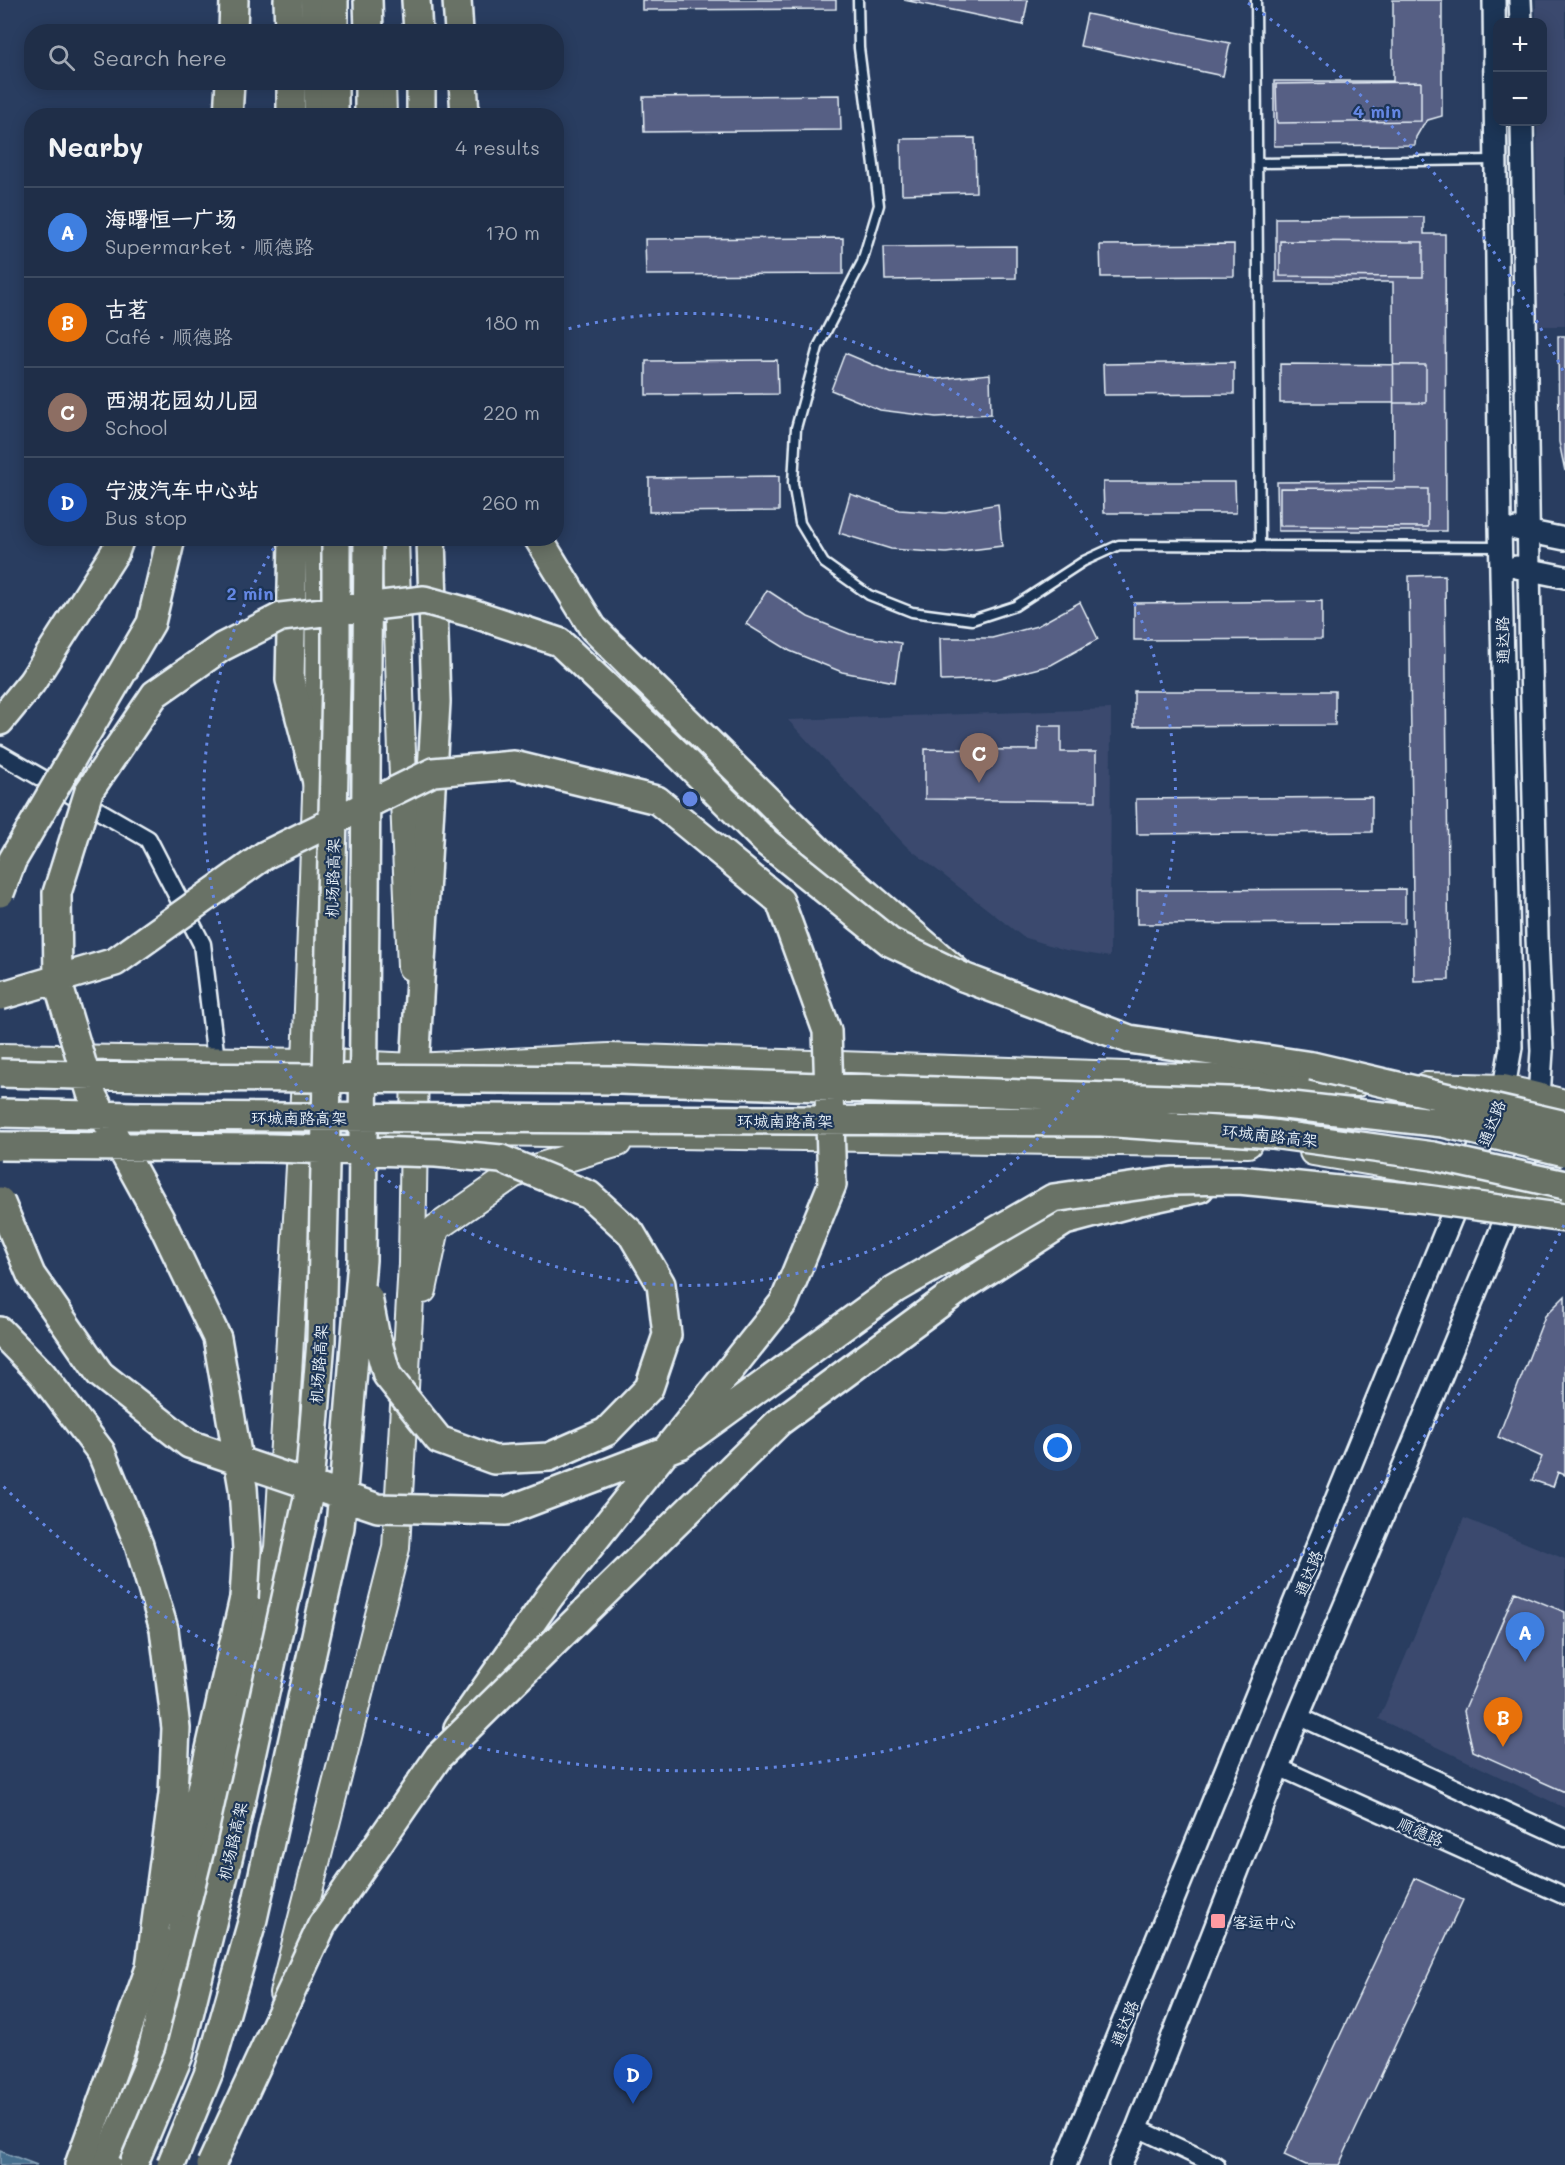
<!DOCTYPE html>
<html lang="en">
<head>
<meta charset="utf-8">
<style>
	body { margin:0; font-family:Mali,"LXGW WenKai TC",sans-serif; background:#2c3a52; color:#f1f3f6 }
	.controls { position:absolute; right:18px; top:18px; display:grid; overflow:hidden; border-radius:12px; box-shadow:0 3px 15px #0003 }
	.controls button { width:54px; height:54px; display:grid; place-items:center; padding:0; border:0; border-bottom:2px solid #3c4a60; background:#1f2e48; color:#f1f3f6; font:30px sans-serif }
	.you { position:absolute; left:1058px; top:1448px; width:21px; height:21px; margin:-15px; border:4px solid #fff; border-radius:50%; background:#1a73e8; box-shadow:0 0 0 9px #1a73e833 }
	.badge { display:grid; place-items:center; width:39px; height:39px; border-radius:50%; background:#8c9099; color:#fff; font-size:20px; font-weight:700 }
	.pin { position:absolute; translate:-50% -50px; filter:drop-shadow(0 2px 3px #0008) }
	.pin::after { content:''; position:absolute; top:32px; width:21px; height:18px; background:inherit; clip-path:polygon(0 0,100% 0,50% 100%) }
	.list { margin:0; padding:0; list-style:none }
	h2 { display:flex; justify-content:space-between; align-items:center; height:78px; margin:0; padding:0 24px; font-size:26px }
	h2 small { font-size:20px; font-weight:400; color:#a1a8b4 }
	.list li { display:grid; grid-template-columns:39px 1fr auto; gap:18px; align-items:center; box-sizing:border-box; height:90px; padding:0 24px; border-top:2px solid #3c4a60 }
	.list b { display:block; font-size:22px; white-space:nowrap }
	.list p { margin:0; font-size:20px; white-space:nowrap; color:#a1a8b4 }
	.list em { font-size:20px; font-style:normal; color:#a1a8b4 }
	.icon { flex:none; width:33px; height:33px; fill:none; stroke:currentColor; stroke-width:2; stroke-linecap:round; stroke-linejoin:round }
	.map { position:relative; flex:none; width:1565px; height:2165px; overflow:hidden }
	.search { position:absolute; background:#1f2e48; box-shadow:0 3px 15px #0003; left:24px; top:24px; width:540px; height:66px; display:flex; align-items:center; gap:15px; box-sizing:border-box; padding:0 21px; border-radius:24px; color:#a1a8b4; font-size:22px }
	.panel { position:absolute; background:#1f2e48; box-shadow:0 3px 15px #0003; left:24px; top:108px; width:540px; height:438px; border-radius:24px }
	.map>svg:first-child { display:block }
</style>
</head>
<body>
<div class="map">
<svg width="1565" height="2165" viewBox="0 0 1565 2165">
	<rect width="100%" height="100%" fill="#293d60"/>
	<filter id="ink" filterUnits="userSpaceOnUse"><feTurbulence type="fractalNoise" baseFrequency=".0167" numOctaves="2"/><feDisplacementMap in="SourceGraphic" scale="12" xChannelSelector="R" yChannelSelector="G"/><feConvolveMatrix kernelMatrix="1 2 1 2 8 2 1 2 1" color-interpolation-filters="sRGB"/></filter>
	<g filter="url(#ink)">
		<!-- built -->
		<path fill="#3b4a6e" d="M1536 0H1565V326H1538L1537 122H1542V22H1536Z
			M1111 709 1110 957 1066 950 1023 937 905 845 788 720Z
			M1464 1518 1565 1559V1808L1379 1719Z"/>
		<!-- water -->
		<path fill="#476f8f" stroke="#87a3b9" stroke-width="1.5" d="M0 2151 37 2165H0Z"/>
		<!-- building -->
		<path fill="#575e84" stroke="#e8f1f8" stroke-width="1.5" d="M642 0H836V9L642 10Z
			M904 0H1028L1023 25Z
			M1393 0H1442V116L1428 120 1423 125 1416 137 1415 145 1274 146V81H1393Z
			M1087 14 1230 43 1223 76 1080 46Z
			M1421 82V121L1277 123 1276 84Z
			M840 95 841 130 644 132 643 97Z
			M975 138 976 192 902 194 901 139Z
			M1424 217V234H1445L1446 531H1278L1277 482 1394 481 1393 282H1276V218Z
			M843 238V274L646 275 645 239Z
			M1280 241 1423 242V277L1280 276Z
			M1234 244V276L1101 277 1100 245Z
			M1016 246V278L885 280 884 247Z
			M1558 336H1565V471L1559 442Z
			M845 353 890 372 938 379 990 374 991 414 936 417 880 410 831 390Z
			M777 360 778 394 646 395V361Z
			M1234 362V394L1104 395 1103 364Z
			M1280 364 1426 365V403H1280Z
			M779 476V511L649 512V478Z
			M1103 482H1235L1236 513H1104Z
			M1280 488 1428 489V527L1280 526Z
			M850 494 899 510 945 513 998 504 1002 546 946 553 891 549 839 533Z
			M1445 575 1449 980 1414 981 1409 576Z
			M767 590 808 617 850 634 901 643 895 682 842 672 790 651 746 624Z
			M1322 601V639L1134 640V603Z
			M1080 602 1098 639 1051 665 996 679 941 681 940 638H992L1037 626Z
			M1134 691H1335V725L1134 726Z
			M1038 726H1061V752H1096V801L925 799V749L1038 750Z
			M1372 797V832L1137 834 1136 799Z
			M1405 889V923L1137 924V890Z
			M1565 1296V1475L1558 1472 1553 1487 1532 1480 1542 1457 1498 1437 1545 1316Z
			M1515 1592 1565 1612V1792L1473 1751 1464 1711Z
			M1414 1878 1463 1900 1339 2165H1306L1284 2155Z"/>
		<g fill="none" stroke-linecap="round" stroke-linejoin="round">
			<defs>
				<path id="service" d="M858 0 859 48 879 205 862 262 818 347 796 428 793 483 800 523 824 563 869 595 912 612 972 620 1015 606 1084 561 1119 545 1499 547
					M1256 0 1260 545
					M1258 163 1495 160"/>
				<path id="minor" d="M0 754 148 839 202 944 216 1060
					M1298 1716 1565 1838
					M1278 1767 1565 1896
					M1137 2128 1216 2165"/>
				<path id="tertiary" d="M1520 0 1521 22
					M1516 529 1565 539
					M1516 567 1565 577
					M1065 2165 1504 1088 1511 1047 1500 525 1494 0
					M1120 2165 1137 2128 1298 1716 1411 1449 1518 1189 1539 1097 1542 1051 1537 937 1529 570 1522 122"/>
				<path id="primary" d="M314 0 315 32
					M317 82 318 116
					M382 82 383 116
					M395 538 402 753 411 967
					M0 1057 306 1062 415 1067 609 1057 1357 1083
					M1426 1086 1504 1088 1565 1103
					M360 1130 1248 1144
					M1313 1152 1469 1178 1565 1200
					M423 1290 436 1228 514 1174 618 1143
					M283 1993 396 1548 412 1263 415 1057
					M105 2165 148 2064 278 1548 306 1062 318 743 319 538"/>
				<path id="trunk" d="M288 0 289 32
					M334 0V32
					M368 0 369 32
					M416 0 418 32
					M457 0 459 32
					M233 32 234 0
					M291 82V116
					M334 82V116
					M369 82V116
					M421 82V116
					M463 82 465 116
					M228 116 230 82
					M293 538 290 680 317 782
					M538 538 593 628 832 864 963 977 1129 1039 1312 1066
					M0 721 32 682 115 552 120 538
					M415 1067 436 702 431 538
					M0 1331 42 1374 101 1452 139 1545 164 1629 176 1728 173 1794 150 1967
					M584 1613 779 1422 961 1288 1065 1221 1140 1201 1200 1188
					M458 1728 550 1596
					M170 1912 179 1887 244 1598
					M79 2165 156 1951"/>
			</defs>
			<!-- service casing -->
			<use href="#service" stroke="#e8f1f8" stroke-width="13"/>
			<!-- minor casing -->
			<use href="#minor" stroke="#e8f1f8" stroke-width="21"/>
			<!-- tertiary casing -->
			<use href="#tertiary" stroke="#e8f1f8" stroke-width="26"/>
			<!-- primary casing -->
			<use href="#primary" stroke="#e8f1f8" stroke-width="30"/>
			<!-- trunk casing -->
			<use href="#trunk" stroke="#e8f1f8" stroke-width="32"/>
			<!-- service -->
			<use href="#service" stroke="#1d3557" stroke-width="8"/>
			<!-- minor -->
			<use href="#minor" stroke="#1d3557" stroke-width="16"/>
			<!-- tertiary -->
			<use href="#tertiary" stroke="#1d3557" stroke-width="21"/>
			<!-- primary -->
			<use href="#primary" stroke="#697266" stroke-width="26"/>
			<!-- trunk -->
			<use href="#trunk" stroke="#697266" stroke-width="27"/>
			<defs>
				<path id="trunk-bridge" d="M0 893 12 861 151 623 171 538
					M0 996 115 962 265 855 433 772 514 765 657 800 780 901 827 1031 832 1185 784 1302 550 1596
					M1312 1066 1565 1125
					M0 1073 152 1077 620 1080 1257 1102 1443 1123 1565 1152
					M0 1113 135 1116 1102 1122 1272 1134 1433 1156 1565 1185
					M0 1146 271 1148 436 1153 501 1159 589 1195 631 1233 661 1284 667 1335 649 1388 606 1432 549 1457 494 1460 439 1440 387 1375 375 1333 368 1297
					M0 1201 31 1275 100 1374 189 1444 378 1508 506 1511 680 1445 895 1289 1053 1198 1172 1181 1239 1180 1418 1198 1565 1218
					M244 1598 247 1549 243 1488 217 1338 160 1219 91 1093 58 983 57 893 89 791 155 694 222 647 281 617 424 600 472 613 559 642 680 756 767 843 890 942 963 977
					M133 2165 179 2055 230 1851 308 1498 321 1341 336 683V538
					M171 2165 209 2072 253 1919 340 1527 362 1260 368 538
					M211 2165 322 1925 439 1756 584 1613"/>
			</defs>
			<!-- trunk-bridge casing -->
			<use href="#trunk-bridge" stroke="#e8f1f8" stroke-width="32" stroke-linecap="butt"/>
			<!-- trunk-bridge -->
			<use href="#trunk-bridge" stroke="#697266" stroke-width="27"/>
		</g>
	</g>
	<!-- distance rings -->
	<g fill="none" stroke="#6487e3" stroke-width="3" stroke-dasharray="3 6">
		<path d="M560 331A486 486 0 1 1 278 541"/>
		<path d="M1564 1225A972 972 0 0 1 3 1486M1248 3A972 972 0 0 1 1564 373"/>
	</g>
	<!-- markers -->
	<rect fill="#ff9aa2" stroke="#1d3557" stroke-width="2" x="1210" y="1913" width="16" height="16" rx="3"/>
	<g text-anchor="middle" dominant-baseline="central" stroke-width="4.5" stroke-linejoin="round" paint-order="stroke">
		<!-- street labels -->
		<g font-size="16" fill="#e8f1f8" stroke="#1d3557">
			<text transform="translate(1502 640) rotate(-91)">通达路</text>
			<text transform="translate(332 878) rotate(-89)">机场路高架</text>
			<text x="299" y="1117">环城南路高架</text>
			<text x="785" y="1120">环城南路高架</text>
			<text transform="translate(1491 1123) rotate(-69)">通达路</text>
			<text transform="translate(1270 1135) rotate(6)">环城南路高架</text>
			<text transform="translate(318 1364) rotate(-86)">机场路高架</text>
			<text transform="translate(1308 1573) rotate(-68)">通达路</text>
			<text transform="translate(1421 1831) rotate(24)">顺德路</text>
			<text transform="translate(232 1841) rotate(-77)">机场路高架</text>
			<text transform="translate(1124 2023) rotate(-68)">通达路</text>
		</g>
		<!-- poi labels -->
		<g font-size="16" fill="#e8f1f8" stroke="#1d3557" text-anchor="start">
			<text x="1232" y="1921">客运中心</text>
		</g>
	</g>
	<circle cx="690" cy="799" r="9" fill="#6487e3" stroke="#1d3557" stroke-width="3"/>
	<g font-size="18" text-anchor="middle" font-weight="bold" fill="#6487e3" stroke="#1d3557" stroke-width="4.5" stroke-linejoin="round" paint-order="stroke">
		<text x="1377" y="118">4 min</text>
		<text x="250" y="600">2 min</text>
	</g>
</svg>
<div class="controls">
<button>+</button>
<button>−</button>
</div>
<div class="you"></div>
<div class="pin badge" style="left:1525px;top:1662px;background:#3f7fe0">A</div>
<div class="pin badge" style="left:1503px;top:1747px;background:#e8710a">B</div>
<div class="pin badge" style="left:979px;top:783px;background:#8d6e63">C</div>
<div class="pin badge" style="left:633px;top:2104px;background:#1a4fb4">D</div>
<div class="search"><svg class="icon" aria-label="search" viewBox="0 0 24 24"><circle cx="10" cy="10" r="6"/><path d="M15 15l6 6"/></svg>Search here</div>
<section class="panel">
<h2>Nearby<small>4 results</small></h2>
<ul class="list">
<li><span class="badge" style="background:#3f7fe0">A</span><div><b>海曙恒一广场</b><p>Supermarket · 顺德路</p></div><em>170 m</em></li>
<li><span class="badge" style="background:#e8710a">B</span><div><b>古茗</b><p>Café · 顺德路</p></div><em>180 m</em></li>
<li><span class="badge" style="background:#8d6e63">C</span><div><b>西湖花园幼儿园</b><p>School</p></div><em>220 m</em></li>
<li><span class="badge" style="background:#1a4fb4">D</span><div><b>宁波汽车中心站</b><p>Bus stop</p></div><em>260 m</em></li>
</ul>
</section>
</div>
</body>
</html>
